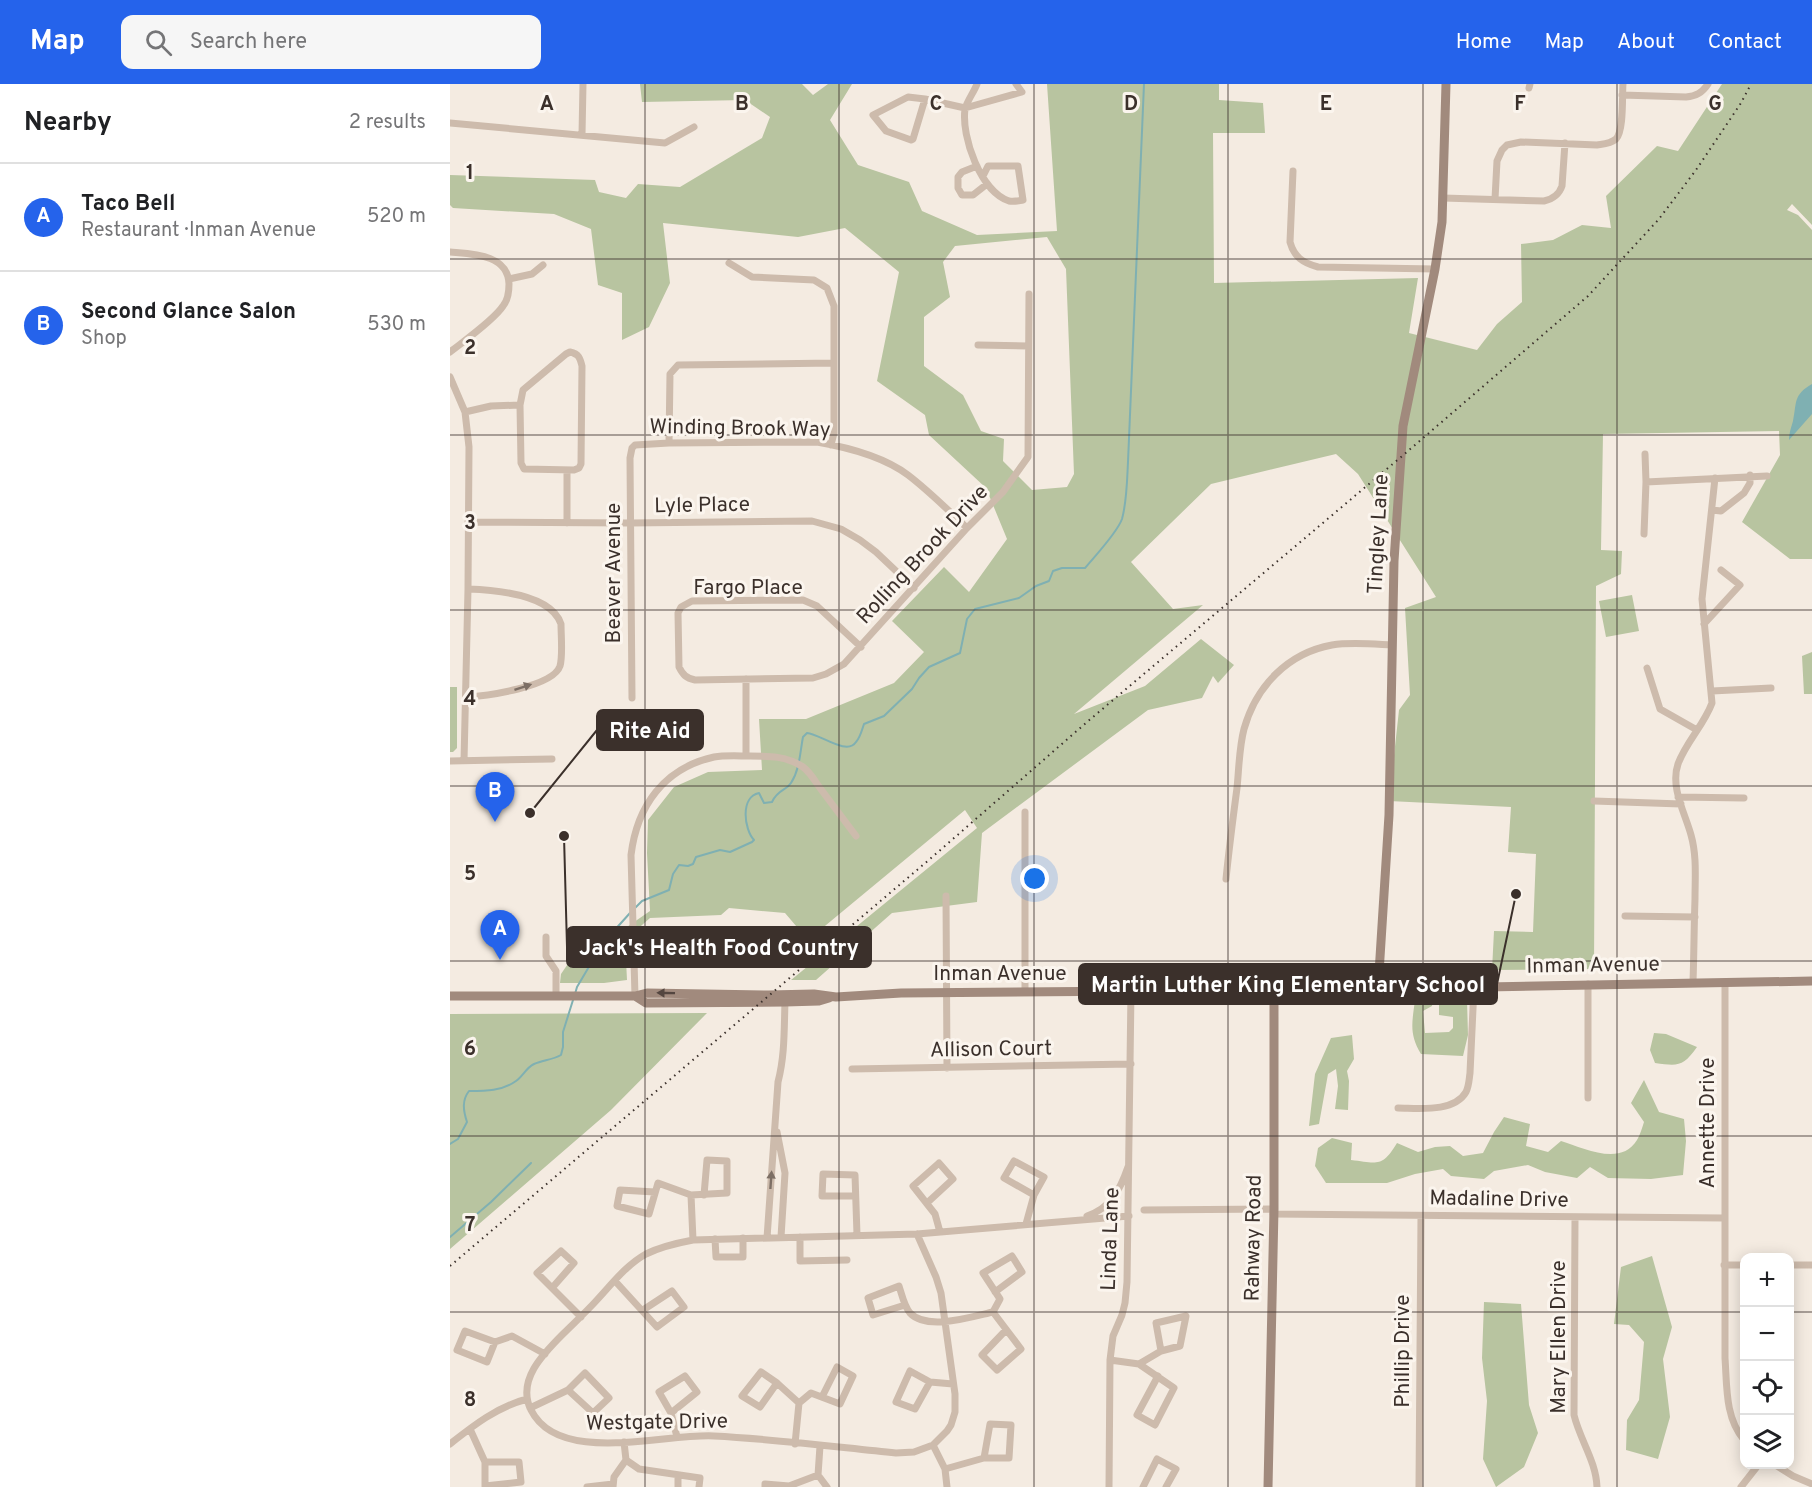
<!DOCTYPE html>
<html lang="en">
<head>
<meta charset="utf-8">
<style>
	body { margin:0; font-family:Overpass,sans-serif; background:#f6f6f6; color:#202124 }
	.controls { position:absolute; right:18px; bottom:18px; display:grid; overflow:hidden; border-radius:12px; box-shadow:0 3px 15px #0003 }
	.controls button { width:54px; height:54px; display:grid; place-items:center; padding:0; border:0; border-bottom:2px solid #e0e0e0; background:#fff; color:#202124; font:30px sans-serif }
	.you { position:absolute; left:585px; top:795px; width:21px; height:21px; margin:-15px; border:4px solid #fff; border-radius:50%; background:#1a73e8; box-shadow:0 0 0 9px #1a73e833 }
	.badge { display:grid; place-items:center; width:39px; height:39px; border-radius:50%; background:#2563eb; color:#fff; font-size:20px; font-weight:700 }
	.pin { position:absolute; translate:-50% -50px; filter:drop-shadow(0 2px 3px #0008) }
	.pin::after { content:''; position:absolute; top:32px; width:21px; height:18px; background:inherit; clip-path:polygon(0 0,100% 0,50% 100%) }
	.list { margin:0; padding:0; list-style:none }
	h2 { display:flex; justify-content:space-between; align-items:center; height:78px; margin:0; padding:0 24px; font-size:26px }
	h2 small { font-size:20px; font-weight:400; color:#757577 }
	.list li { display:grid; grid-template-columns:39px 1fr auto; gap:18px; align-items:center; box-sizing:border-box; height:108px; padding:0 24px; border-top:2px solid #e0e0e0 }
	.list b { display:block; font-size:22px; white-space:nowrap }
	.list p { margin:0; font-size:20px; white-space:nowrap; color:#757577 }
	.list em { font-size:20px; font-style:normal; color:#757577 }
	.icon { flex:none; width:33px; height:33px; fill:none; stroke:currentColor; stroke-width:2; stroke-linecap:round; stroke-linejoin:round }
	.map { position:relative; flex:none; width:1362px; height:1403px; overflow:hidden }
	header { display:flex; align-items:center; gap:36px; box-sizing:border-box; height:84px; padding:0 30px; background:#2563eb; color:#fff }
	header strong { font-size:28px }
	nav { display:flex; gap:33px; margin-inline-start:auto; font-size:21px }
	.search { width:420px; height:54px; background:#f6f6f6; display:flex; align-items:center; gap:15px; box-sizing:border-box; padding:0 21px; border-radius:12px; color:#757577; font-size:22px }
	main { display:flex }
	aside { flex:1; background:#fff }
	.map>svg:first-child { display:block }
</style>
</head>
<body>
<header>
<strong>Map</strong>
<div class="search"><svg class="icon" aria-label="search" viewBox="0 0 24 24"><circle cx="10" cy="10" r="6"/><path d="M15 15l6 6"/></svg>Search here</div>
<nav><a>Home</a><a>Map</a><a>About</a><a>Contact</a></nav>
</header>
<main>
<aside>
<h2>Nearby<small>2 results</small></h2>
<ul class="list">
<li><span class="badge">A</span><div><b>Taco Bell</b><p>Restaurant · Inman Avenue</p></div><em>520 m</em></li>
<li><span class="badge">B</span><div><b>Second Glance Salon</b><p>Shop</p></div><em>530 m</em></li>
</ul>
</aside>
<div class="map">
<svg width="1362" height="1403" viewBox="0 0 1362 1403">
	<rect width="100%" height="100%" fill="#f4ebe1"/>
	<!-- green -->
	<path fill="#b8c4a0" fill-rule="evenodd" d="M190 0H352L363 11 378 0H402L380 36 408 81 459 98 472 127 527 151 607 147 597 0H769V16L813 19 815 49H763L764 199 968 194 959 249 1027 266 1047 240 1072 218 1071 160 1103 156 1132 141 1161 144 1156 112 1207 62 1228 67 1272 0H1362V141L1342 120 1337 126 1348 131 1362 146V475H1340L1292 438 1330 371 1329 347 1153 350 1151 466 1172 467 1171 490 1146 502 1144 885 1042 886 1044 847 1083 848 1086 770 1058 768 1061 723 939 717 949 626 960 611 955 524 986 513 908 390 886 370 761 400 681 478 723 525 753 521 624 630 695 602 751 555 784 581 768 599 763 592 752 614 698 626 532 749 527 818 442 829 366 896H341L527 744 515 726 358 856 335 829 279 824 271 831 200 834 175 856 177 896 154 899H110L111 890 143 843 174 845 200 827 197 769 198 736 224 703 258 688 312 686 309 635H356L444 599 474 568 442 537 494 483 519 508 557 455 536 404 479 351 475 331 427 297 449 188 395 144 348 153 213 139 220 199 199 243 172 256V209L148 201 141 145 104 130 3 124 0 121V91L145 96 149 108 176 114 188 100 230 103 312 54 320 33 295 16 192 18ZM597 153 616 185 624 390 617 403 582 406 553 377 554 355 531 347 513 311 474 282V233L500 213 493 178 505 162Z
		M1182 511 1189 547 1156 553 1149 517Z
		M1362 568V610H1354L1352 572Z
		M0 603H7V664L3 668H0Z
		M983 913 982 922 973 927 975 949 999 948 1003 944V933L989 931V913L1017 916 1018 951 1013 972 971 970C959 950 962 939 965 916Z
		M257 929 161 1026 0 1165V930Z
		M1204 949 1216 950 1247 963C1233 983 1228 982 1205 979L1200 966Z
		M902 951 904 975 897 987 899 997 898 1026 885 1025 888 1002 886 985 878 990 869 1040 859 1042 865 990 881 954Z
		M1194 996 1209 1028 1234 1035 1236 1057 1233 1091 1201 1095 1158 1094 1140 1083 1127 1094 1095 1088 1078 1081 1044 1087 1034 1095 1001 1092 993 1085 965 1090 937 1099H876L865 1082 868 1064 882 1054 902 1059 901 1076C927 1079 932 1084 947 1059L968 1068 985 1063 1000 1062 1013 1072 1033 1069 1044 1048 1054 1033 1080 1040 1076 1062 1098 1068 1111 1057C1133 1064 1171 1083 1187 1056 1190 1051 1192 1044 1194 1038L1181 1019Z
		M1202 1172 1222 1243 1213 1275 1220 1333 1208 1375 1176 1366 1177 1336 1189 1316 1194 1258 1179 1241 1164 1240 1171 1183Z
		M1034 1218 1071 1220 1079 1321 1088 1349 1074 1383 1046 1403 1033 1375 1037 1317 1032 1274Z"/>
	<!-- water -->
	<path fill="#7fb0b2" d="M1362 300V330L1339 356C1339 349 1341 344 1343 337 1347 318 1343 311 1362 300Z"/>
	<g fill="none" stroke-linecap="round" stroke-linejoin="round">
		<!-- stream -->
		<path stroke="#7fb0b2" stroke-width="2" d="M184 825 192 817 219 806 223 790 229 781 238 782 243 780 246 773 270 766 280 768 302 758 304 756C294 745 290 713 309 709L314 719 322 718C328 705 336 707 341 699 350 685 350 668 353 653L357 649C370 650 397 672 406 658 410 654 412 646 414 640L434 632 462 605 469 594 479 583 510 569 517 535 525 525 569 514 586 502 599 497 603 487 612 484H635C645 472 667 449 672 435 677 417 677 396 678 378L694 0
			M125 910 127 903 153 859 180 829
			M0 1060 8 1055 17 1038C13 1026 12 1016 19 1007 36 1007 52 1007 66 997 73 992 76 984 84 980 93 976 102 976 111 971L113 963V948L123 916
			M0 1153 41 1118 81 1079"/>
		<!-- street -->
		<path stroke="#cdbbac" stroke-width="7" d="M527 0C524 8 517 17 515 25 511 53 531 108 559 117 564 118 568 117 573 116L568 82H538L533 92
			M1079 4 1080 0
			M1172 11 1236 13C1246 12 1252 9 1258 0
			M458 13 475 15 463 55 461 56 436 47 423 31Z
			M475 15 515 24 572 8 566 0
			M0 39 215 59 244 43
			M132 51 133 0
			M527 82 512 88 508 93V104L512 111H523L537 100
			M843 87 840 158C844 173 853 179 868 183L985 185
			M993 114 1094 117C1103 115 1109 111 1112 102L1115 59
			M1045 115 1047 77 1052 66 1057 61 1071 58 1147 61C1153 60 1160 60 1166 55 1174 47 1172 12 1173 0
			M0 168C22 170 58 170 59 200 59 208 58 216 53 222 44 236 14 257 0 268
			M279 179 302 193 364 196 377 204 384 222V349L381 361
			M59 195 82 190 93 181
			M528 261 578 262
			M120 268C129 270 130 274 132 282L131 380 129 384 124 386 74 385 71 379 70 321 73 306 116 270Z
			M0 293 15 328 19 363 18 505 14 677
			M15 328 41 322 70 321
			M219 359 220 290 228 281 384 279
			M1196 398 1317 392
			M1262 426 1271 427 1294 409 1300 399V391
			M18 438 180 439 362 437 391 445 410 456 426 468 464 504
			M117 439V386
			M1194 450 1196 398 1195 370
			M1254 540 1290 501 1271 486
			M411 563 367 522 353 516 242 517 231 523 228 529 229 583C233 591 236 594 245 596L363 594 376 590 394 580 517 444 553 408 578 373 579 210
			M1197 584 1210 625 1247 646
			M1262 607 1321 604
			M16 613C36 612 103 603 110 582 113 572 111 552 111 540 101 510 45 506 18 505
			M182 614 180 374 182 364 185 361 219 359 367 358C396 363 434 373 458 391 479 407 498 426 517 444
			M296 672V595
			M0 677 102 675
			M1228 713 1294 714
			M1144 717 1231 720
			M776 795C779 765 783 734 787 704 789 685 789 664 794 645 806 602 838 569 882 561 901 558 922 560 942 561
			M496 812 497 984
			M1175 832 1245 833
			M96 853V872L106 887V912
			M1243 898C1244 871 1244 843 1245 815 1245 794 1247 772 1241 751 1235 729 1220 703 1228 680 1236 658 1254 641 1262 619L1252 515 1265 394
			M1275 898V1274C1277 1302 1275 1334 1294 1356
			M575 908V728
			M185 912 181 771C187 722 214 684 264 673 275 671 289 672 300 672 319 672 337 672 353 683 360 688 365 697 370 704 382 720 394 736 406 752
			M402 985 681 980
			M1138 1014V900
			M948 1024C967 1024 1004 1029 1016 1008 1019 1002 1019 996 1020 989L1024 903
			M327 1048 335 1089 331 1153
			M205 1108 170 1106 167 1122 199 1130 208 1099 241 1111
			M405 1112H372L373 1090 405 1091 407 1151
			M477 1119 503 1095 489 1079 463 1102 485 1130 490 1148
			M694 1126 824 1125
			M823 1130 1274 1134
			M637 1132C661 1124 670 1106 678 1083
			M1125 1134 1124 1331C1130 1356 1146 1377 1147 1403
			M576 1140 584 1111 594 1093 564 1077 554 1094 584 1111
			M467 1150 486 1193 491 1209 505 1310V1328L501 1341 497 1347 483 1361 464 1368 446 1369C386 1363 325 1355 264 1352 214 1349 109 1382 81 1326 66 1296 94 1269 114 1249 125 1238 136 1228 146 1217 161 1201 176 1181 196 1170 210 1163 227 1159 243 1156L467 1150 679 1132
			M350 1153V1177L397 1176
			M317 1154 328 998C335 971 334 945 335 918
			M265 1155 266 1173H293V1154
			M243 1156 241 1111 277 1109V1077L257 1076 254 1111
			M1274 1181H1294
			M1340 1181H1362
			M165 1197 207 1243 234 1223 222 1207 193 1226
			M102 1204 124 1179 111 1167 87 1189 131 1233
			M455 1221 423 1231 418 1214 449 1202C452 1211 454 1222 460 1229 477 1247 521 1233 543 1228L571 1265 547 1286 532 1271 556 1246
			M543 1228 550 1215 533 1189 562 1172 572 1188 545 1208
			M45 1258 15 1247 7 1266 37 1278 45 1258 62 1252 95 1270
			M660 1276 689 1280 724 1304 705 1341 687 1331 708 1292
			M689 1280 711 1267 706 1239 736 1232 730 1262 711 1267
			M480 1298 465 1325 446 1318 460 1287 480 1298 503 1300
			M327 1299 311 1288 292 1312 310 1323 327 1299 349 1319
			M80 1324 118 1306 143 1329 159 1314 135 1289 118 1306
			M221 1329 209 1308 235 1292 247 1308 221 1329 227 1353
			M20 1345 35 1378H69L71 1398 35 1402V1378
			M0 1360C24 1341 47 1323 77 1315
			M345 1360 349 1319 361 1309 390 1320 403 1292 387 1283 372 1313
			M483 1361 495 1385 534 1374H559L561 1341 540 1340 534 1374
			M370 1362 368 1391 377 1403
			M176 1376 189 1385 250 1394 249 1403
			M1324 1380 1343 1392 1362 1400
			M495 1385 497 1403
			M137 1403 163 1400
			M163 1403 164 1393 176 1376 174 1358
			M228 1403V1391
			M315 1403V1400L339 1402 368 1391
			M659 1403 660 1276 663 1252 672 1231 675 1219 677 1198 681 907
			M693 1403 707 1375 726 1385 716 1403
			M969 1403 971 1132
			M1291 1403 1309 1380"/>
		<!-- secondary -->
		<path stroke="#a18a7d" stroke-width="9" d="M928 905 939 731 944 477 953 342 985 185 992 138 996 0
			M0 912H185L197 909 319 911 364 910 386 913 451 909 928 905 1362 897
			M185 912 196 919 335 918 369 917 379 914
			M818 1403 824 1125V905"/>
		<!-- rail -->
		<path stroke="#3b302b" stroke-width="2" stroke-dasharray="1.5 4.5" stroke-linecap="butt" d="M0 1182 480 775 637 638 951 373 1138 212 1209 135 1246 86 1291 19 1301 0"/>
	</g>
	<!-- one-way arrows -->
	<defs><path id="oneway-solid" d="M-6-.8H1V-3.2L6.5 0L1 3.2V.8H-6Z" transform="scale(1.5)"/></defs>
	<g fill="#7d6f65">
		<use href="#oneway-solid" transform="translate(73 603) rotate(-18)"/>
		<use href="#oneway-solid" transform="translate(321 1096) rotate(-86)"/>
	</g>
	<use fill="#544640" href="#oneway-solid" transform="translate(216 909) rotate(-179)"/>
	<!-- grid -->
	<path fill="none" stroke="#3b302b" stroke-width="1.5" stroke-opacity="0.55" d="M195 0V1403M389 0V1403M584 0V1403M778 0V1403M973 0V1403M1167 0V1403M0 175H1362M0 351H1362M0 526H1362M0 702H1362M0 877H1362M0 1052H1362M0 1228H1294M1340 1228H1362"/>
	<g text-anchor="middle" dominant-baseline="central" stroke-width="6" stroke-linejoin="round" paint-order="stroke">
		<!-- street labels -->
		<g font-size="21" fill="#3b302b" stroke="#fbf5ee">
			<text transform="translate(290 345) rotate(1)">Winding Brook Way</text>
			<text transform="translate(252 422) rotate(-1)">Lyle Place</text>
			<text transform="translate(929 450) rotate(-87)">Tingley Lane</text>
			<text transform="translate(473 471) rotate(-47)">Rolling Brook Drive</text>
			<text transform="translate(164 489) rotate(-90)">Beaver Avenue</text>
			<text x="298" y="504">Fargo Place</text>
			<text transform="translate(1143 882) rotate(-1)">Inman Avenue</text>
			<text x="550" y="890">Inman Avenue</text>
			<text transform="translate(541 966) rotate(-1)">Allison Court</text>
			<text transform="translate(1258 1039) rotate(-90)">Annette Drive</text>
			<text transform="translate(1049 1116) rotate(1)">Madaline Drive</text>
			<text transform="translate(804 1154) rotate(-89)">Rahway Road</text>
			<text transform="translate(661 1155) rotate(-88)">Linda Lane</text>
			<text transform="translate(1109 1253) rotate(-90)">Mary Ellen Drive</text>
			<text transform="translate(953 1267) rotate(-90)">Phillip Drive</text>
			<text transform="translate(207 1339) rotate(-1)">Westgate Drive</text>
		</g>
	</g>
	<g font-size="20" text-anchor="middle" font-weight="bold" fill="#3b302b" stroke="#fbf5ee" stroke-width="6" stroke-linejoin="round" paint-order="stroke">
		<text x="97" y="26">A</text>
		<text x="292" y="26">B</text>
		<text x="486" y="26">C</text>
		<text x="681" y="26">D</text>
		<text x="876" y="26">E</text>
		<text x="1070" y="26">F</text>
		<text x="1265" y="26">G</text>
		<text x="20" y="95">1</text>
		<text x="20" y="270">2</text>
		<text x="20" y="445">3</text>
		<text x="20" y="621">4</text>
		<text x="20" y="796">5</text>
		<text x="20" y="971">6</text>
		<text x="20" y="1147">7</text>
		<text x="20" y="1322">8</text>
	</g>
	<!-- callouts -->
	<path fill="none" stroke="#3b302b" stroke-width="2" d="M80 729L147 646M114 752L117 863M1066 810L1047 900"/>
	<g fill="#3b302b" stroke="#fbf5ee" stroke-width="2">
		<circle cx="80" cy="729" r="6"/>
		<circle cx="114" cy="752" r="6"/>
		<circle cx="1066" cy="810" r="6"/>
	</g>
	<g fill="#3b302b" stroke="#3b302b" stroke-width="2">
		<rect x="147" y="626" width="106" height="40" rx="6"/>
		<rect x="117" y="843" width="304" height="40" rx="6"/>
		<rect x="629" y="880" width="418" height="40" rx="6"/>
	</g>
	<g font-size="22" text-anchor="middle" font-weight="bold" fill="#fff">
		<text x="200" y="654">Rite Aid</text>
		<text x="269" y="871">Jack's Health Food Country</text>
		<text x="838" y="908">Martin Luther King Elementary School</text>
	</g>
</svg>
<div class="controls">
<button>+</button>
<button>−</button>
<button><svg class="icon" aria-label="locate" viewBox="0 0 24 24"><circle cx="12" cy="12" r="6"/><path d="M12 2v4M12 18v4M2 12h4M18 12h4"/></svg></button>
<button><svg class="icon" aria-label="layers" viewBox="0 0 24 24"><path d="M12 4l9 5-9 5-9-5zM3 14l9 5 9-5"/></svg></button>
</div>
<div class="you"></div>
<div class="pin badge" style="left:50px;top:876px">A</div>
<div class="pin badge" style="left:45px;top:738px">B</div>
</div>
</main>
</body>
</html>
